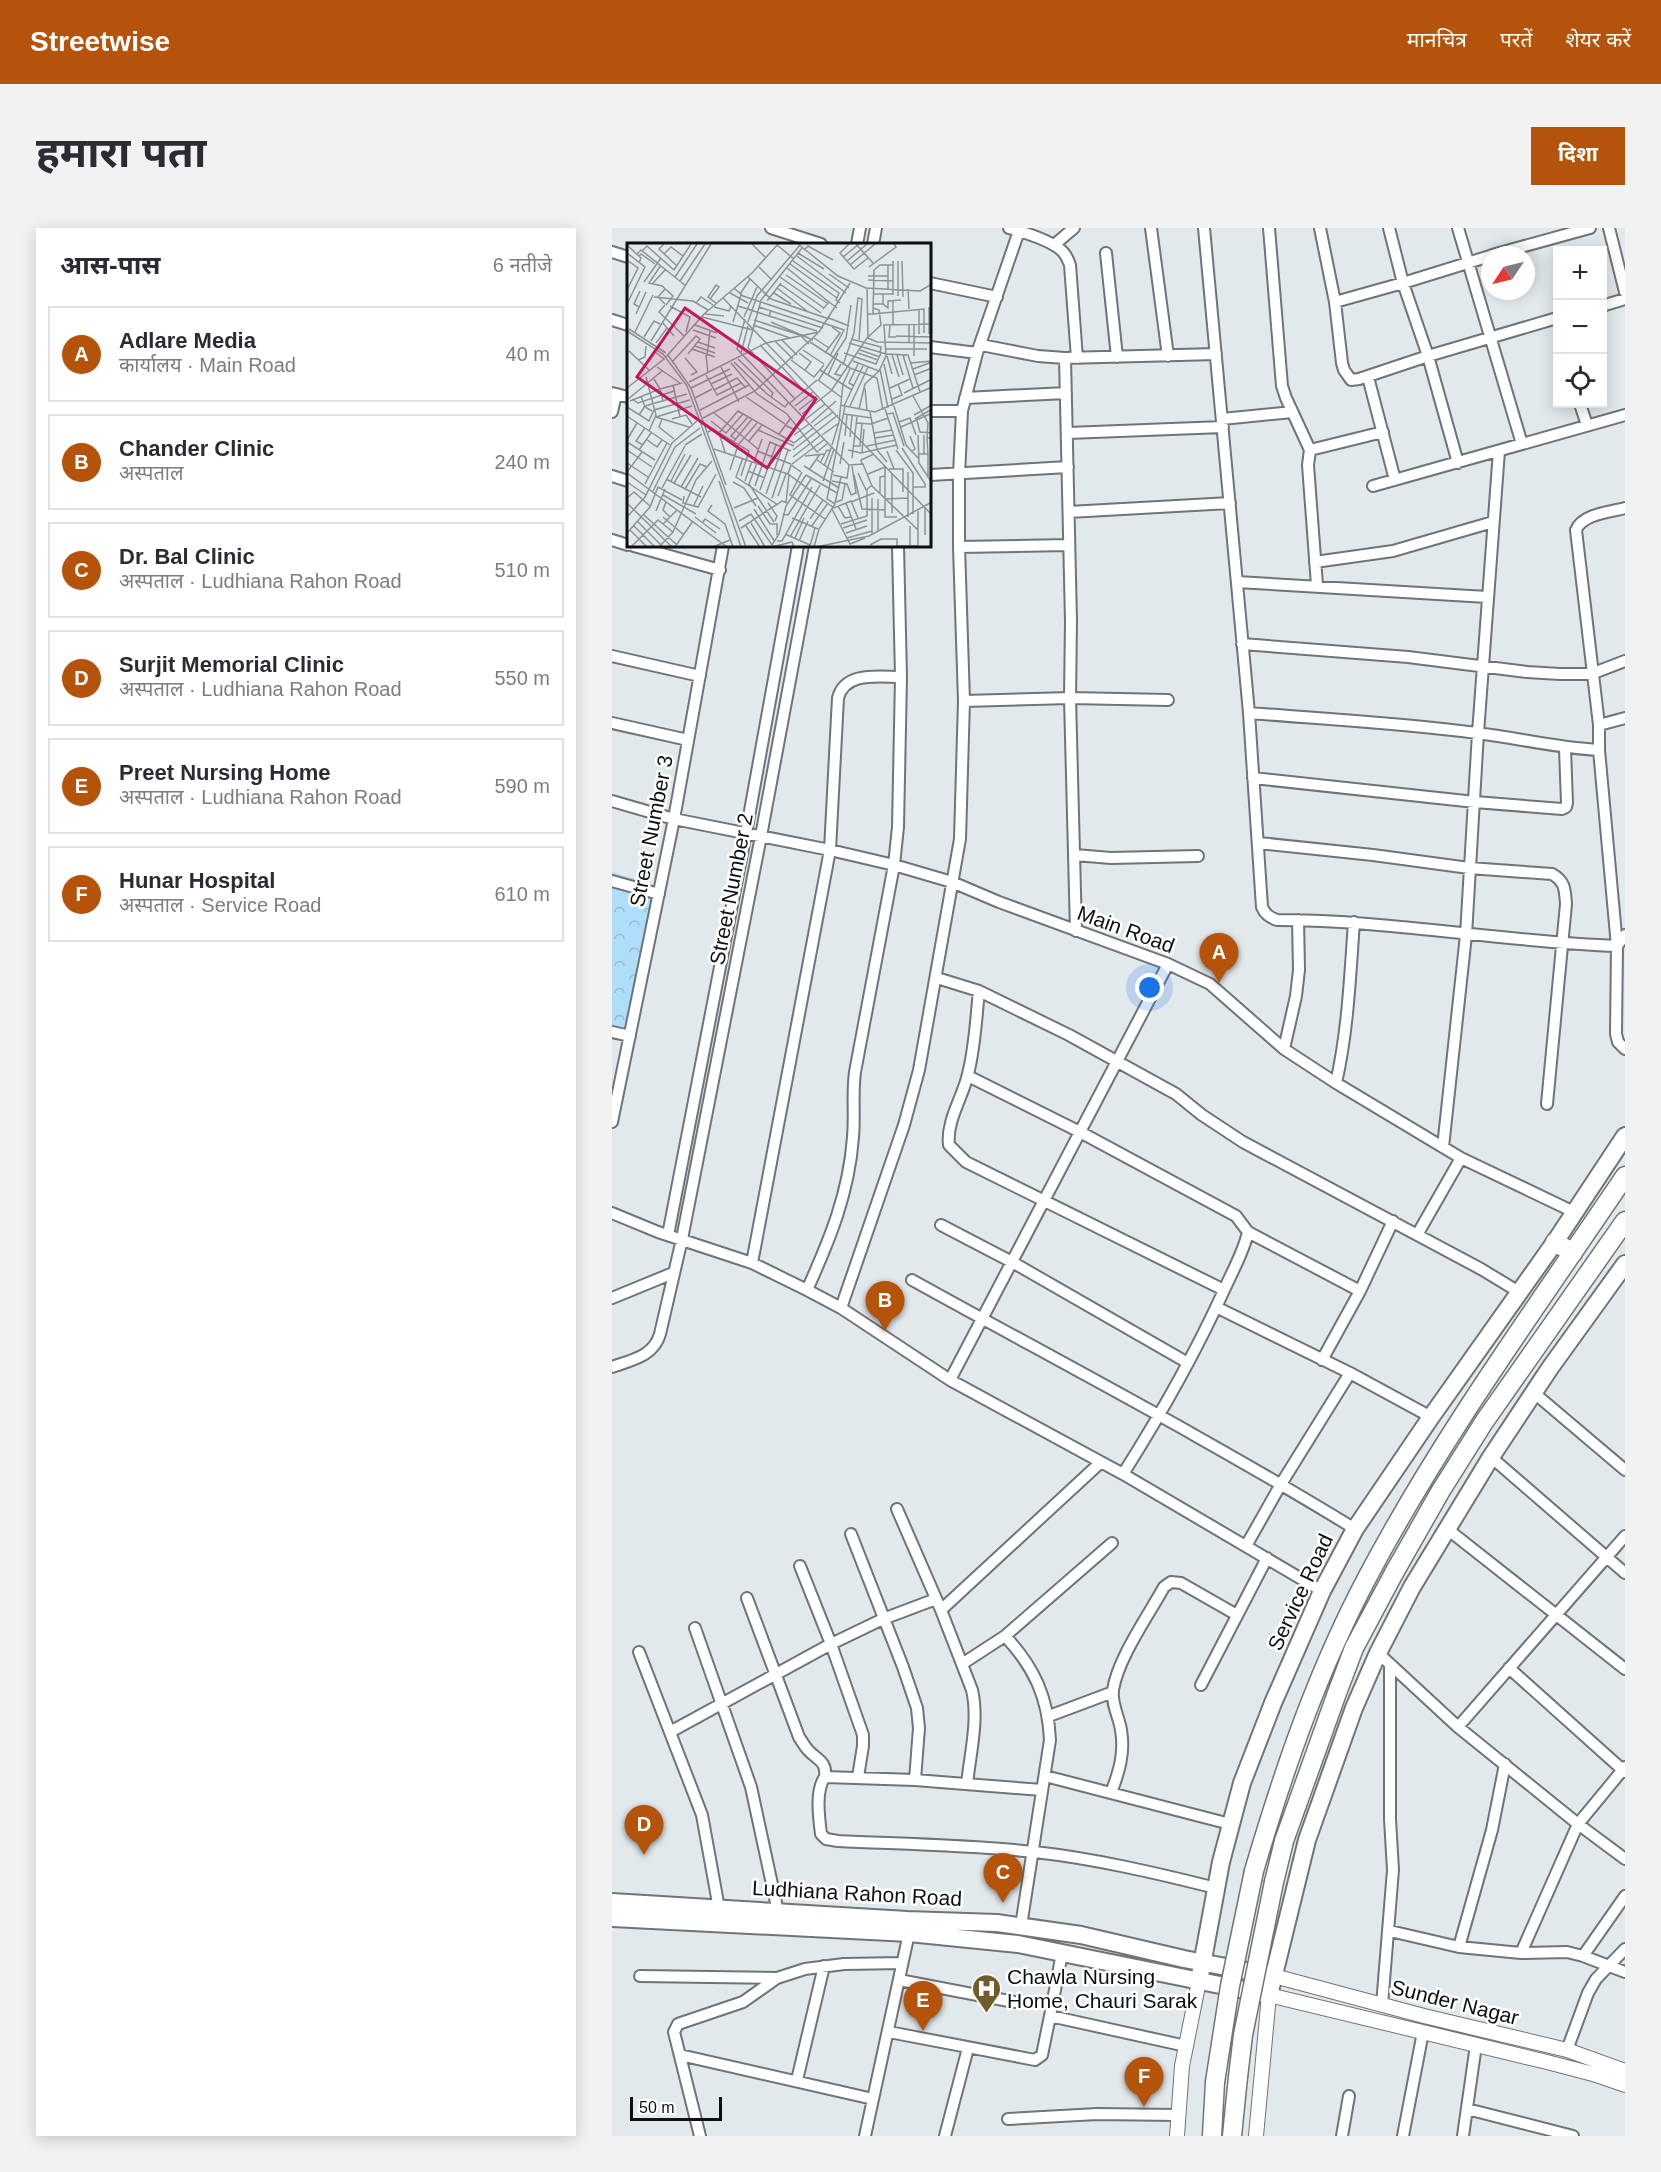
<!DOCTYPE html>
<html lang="hi">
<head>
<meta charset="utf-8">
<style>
	body { margin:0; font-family:Arial,"Noto Sans Devanagari",sans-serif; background:#f2f2f3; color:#2b2b33 }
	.controls { position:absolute; right:18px; top:18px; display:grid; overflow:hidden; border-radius:0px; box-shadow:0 3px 15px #0003 }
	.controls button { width:54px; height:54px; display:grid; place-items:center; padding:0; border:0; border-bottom:2px solid #e1e1e2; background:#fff; color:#2b2b33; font:30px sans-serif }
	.compass { position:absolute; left:869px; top:18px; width:54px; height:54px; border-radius:50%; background:#fff; box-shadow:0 3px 15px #0003; rotate:235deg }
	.scale { position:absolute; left:18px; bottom:15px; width:92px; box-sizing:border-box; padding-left:6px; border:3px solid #0d0f11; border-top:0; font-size:16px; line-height:21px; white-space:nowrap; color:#0d0f11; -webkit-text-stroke:4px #fff; paint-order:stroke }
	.you { position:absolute; left:538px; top:760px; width:21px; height:21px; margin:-15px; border:4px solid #fff; border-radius:50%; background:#1a73e8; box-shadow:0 0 0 9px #1a73e833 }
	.badge { display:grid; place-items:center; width:39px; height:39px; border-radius:50%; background:#b45309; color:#fff; font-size:20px; font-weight:700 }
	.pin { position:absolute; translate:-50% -50px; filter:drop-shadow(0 2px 3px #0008) }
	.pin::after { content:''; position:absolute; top:32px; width:21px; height:18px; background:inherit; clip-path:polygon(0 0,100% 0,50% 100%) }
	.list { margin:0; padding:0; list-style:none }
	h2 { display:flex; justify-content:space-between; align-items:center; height:78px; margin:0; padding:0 24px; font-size:26px }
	h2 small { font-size:20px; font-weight:400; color:#7c7c81 }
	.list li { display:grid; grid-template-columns:39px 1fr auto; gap:18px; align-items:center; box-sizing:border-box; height:96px; margin:0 12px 12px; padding:0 12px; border:2px solid #e1e1e2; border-radius:0px }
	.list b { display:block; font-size:22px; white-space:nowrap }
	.list p { margin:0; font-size:20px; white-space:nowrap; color:#7c7c81 }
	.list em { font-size:20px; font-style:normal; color:#7c7c81 }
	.icon { flex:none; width:33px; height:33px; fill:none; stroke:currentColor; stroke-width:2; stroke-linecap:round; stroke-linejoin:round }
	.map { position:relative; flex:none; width:1013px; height:1908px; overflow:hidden; border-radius:0px }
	header { display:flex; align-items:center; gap:36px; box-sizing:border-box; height:84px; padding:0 30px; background:#b45309; color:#fff }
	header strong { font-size:28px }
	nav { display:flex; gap:33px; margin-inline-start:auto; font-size:21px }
	.intro { display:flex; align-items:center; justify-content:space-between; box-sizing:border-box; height:144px; padding:0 36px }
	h1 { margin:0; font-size:42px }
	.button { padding:15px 27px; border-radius:0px; background:#b45309; color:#fff; font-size:21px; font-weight:700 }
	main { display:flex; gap:36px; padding:0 36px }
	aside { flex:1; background:#fff; border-radius:0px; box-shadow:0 3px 15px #0003 }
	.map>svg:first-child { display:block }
</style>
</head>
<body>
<header>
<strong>Streetwise</strong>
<nav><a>मानचित्र</a><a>परतें</a><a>शेयर करें</a></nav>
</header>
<div class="intro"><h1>हमारा पता</h1><a class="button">दिशा</a></div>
<main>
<aside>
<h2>आस-पास<small>6 नतीजे</small></h2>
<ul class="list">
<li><span class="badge">A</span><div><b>Adlare Media</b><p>कार्यालय · Main Road</p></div><em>40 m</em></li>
<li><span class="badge">B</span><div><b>Chander Clinic</b><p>अस्पताल</p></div><em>240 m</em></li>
<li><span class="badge">C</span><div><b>Dr. Bal Clinic</b><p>अस्पताल · Ludhiana Rahon Road</p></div><em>510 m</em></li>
<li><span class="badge">D</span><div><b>Surjit Memorial Clinic</b><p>अस्पताल · Ludhiana Rahon Road</p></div><em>550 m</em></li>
<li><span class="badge">E</span><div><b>Preet Nursing Home</b><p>अस्पताल · Ludhiana Rahon Road</p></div><em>590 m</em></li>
<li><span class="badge">F</span><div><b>Hunar Hospital</b><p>अस्पताल · Service Road</p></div><em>610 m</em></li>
</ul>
</aside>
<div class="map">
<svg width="1013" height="1908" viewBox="0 0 1013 1908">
	<defs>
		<pattern id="park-crowns" width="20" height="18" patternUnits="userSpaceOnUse" patternTransform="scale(1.5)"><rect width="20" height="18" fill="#afdefa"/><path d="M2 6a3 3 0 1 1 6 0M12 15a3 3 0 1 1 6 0" fill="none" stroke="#95bdd5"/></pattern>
	</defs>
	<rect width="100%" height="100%" fill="#e2e9ed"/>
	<!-- park -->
	<path fill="url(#park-crowns)" d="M0 644 42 657 21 767 12 800 0 797Z"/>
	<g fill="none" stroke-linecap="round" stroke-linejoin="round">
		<defs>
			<path id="minor" d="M159 0 209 16
				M397 0C411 4 441 13 451 24 455 28 456 32 458 37L465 130
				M539 0 556 128
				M592 0 637 485 650 679C653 686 657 689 665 692 779 692 891 714 1005 718L1013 707
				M657 0 670 158 674 170 698 222 696 237 705 357
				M708 0 723 74 730 135 732 142 739 152 747 151 816 128 945 90
				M777 0 791 55 816 128 846 235
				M846 0 910 216
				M997 0 1013 64
				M245 16 248 0
				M261 16 264 0
				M442 17 462 0
				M0 24 16 29
				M494 25 505 129
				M880 27 978 0
				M318 55 385 69
				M723 74 791 55 878 28
				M990 78 1013 71
				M0 92 16 97
				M369 117 426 128 453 130 604 126
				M318 119 365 125
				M453 130 459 393 458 470 464 703
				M756 149 783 252
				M0 165 16 169
				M353 170 454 165
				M968 176 975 197
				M318 183H350
				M0 184 4 166
				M610 191 680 184
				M456 205 611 199
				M698 222 771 204
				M318 247 456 239
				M0 248 16 253
				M761 258 1013 187
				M1013 280C998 284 970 286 964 302L987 497V522L1005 718 1004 806 1006 814 1013 821
				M457 284 618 275
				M0 312 16 317
				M22 318 108 342
				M347 319 456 317
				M703 334 781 323 881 294
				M625 354 875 369
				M630 416 796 429 915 444 948 446H979L1013 433
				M0 428 88 448
				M352 473 458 470 556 472
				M637 485C713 491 789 495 865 505 906 510 945 520 987 522
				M0 495 76 512
				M987 497 1013 490
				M641 550 863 574 950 581 954 579 955 575 953 521
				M0 573 62 591 218 622 282 637 340 654 387 674 556 736 598 756 672 821 724 855 849 930 962 984
				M647 615 761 627 857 640 940 646C953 653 953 662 954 676L935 876
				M463 627 499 630 586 628
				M0 653 47 666
				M325 750 367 763 457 807 564 866 590 887 631 914 869 1041 907 1064
				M367 763C364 791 363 819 356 846 351 869 334 893 337 917L354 934 612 1062
				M0 804 18 808
				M672 821 684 768 687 742 686 692
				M356 848 468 904 624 988 636 1004C632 1023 621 1042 613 1060 584 1124 549 1186 511 1246
				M724 855C736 802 738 749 742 694
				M0 894 62 591 111 318
				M831 919 854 707 866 505 887 223
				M0 985 46 1004 140 1035 195 1062 229 1080 338 1152 511 1246 710 1363
				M329 997 400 1034 576 1135
				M636 1004 748 1063
				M56 1007 134 605 186 318
				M805 1007 849 930
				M140 1035 218 622 226 470C233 443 267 449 289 449
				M300 1052C448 1134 598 1212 743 1301
				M195 1062C218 1011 237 965 241 909 243 887 240 866 243 844L282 637 286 599 289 449 286 318
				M0 1070 61 1045
				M604 1079 738 1145 819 1189
				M229 1080 292 897 307 842 348 611 352 473 347 319V247L350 183 365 125 408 0
				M710 1132 748 1063 781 993
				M0 1139C20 1132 42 1128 48 1106L70 1011 149 608 203 318
				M338 1152 556 736
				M921 1164 1013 1242
				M879 1229 1013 1345
				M285 1281 329 1382 360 1462C367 1492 358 1526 355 1556
				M834 1300 1013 1441
				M239 1306 291 1439 305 1480 307 1500 303 1552
				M634 1318 669 1256 738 1145
				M188 1338 219 1416 251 1507V1518L246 1549
				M135 1370 187 1509C190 1513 192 1518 196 1522 205 1532 215 1533 213 1549
				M329 1382 488 1235
				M83 1400 139 1559 166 1684
				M393 1408C422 1439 436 1469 438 1512L409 1698
				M27 1424 90 1587 108 1686
				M766 1425 846 1499 966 1596 1013 1539
				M350 1436 393 1408 500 1315
				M897 1440 1013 1544
				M589 1457 655 1330
				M437 1488 501 1464
				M846 1499 1013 1308
				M58 1504 219 1416 271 1391 324 1371
				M433 1548 618 1596
				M430 1562 303 1552 213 1549C203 1562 207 1590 209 1606L214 1611 226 1613C291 1616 359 1617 423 1624 485 1631 544 1645 604 1660
				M499 1565C507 1544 513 1525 509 1502 507 1489 499 1475 501 1462 506 1430 536 1388 552 1359L559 1354 569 1355 625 1387
				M778 1703 847 1719 909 1725 955 1724 971 1728 1013 1744
				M847 1719 880 1602 893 1536
				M450 1725 438 1788 574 1818
				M909 1725 966 1596 1013 1631
				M971 1728 1013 1668
				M28 1748 165 1750
				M287 1752 402 1774
				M770 1777 781 1642 778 1591V1436
				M277 1804 423 1832 430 1827 438 1788
				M955 1822 976 1765 984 1751 1013 1721
				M68 1827 261 1871
				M185 1852 212 1738
				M855 1881 961 1908
				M396 1891 485 1886 566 1887
				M88 1908 62 1804 66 1796 131 1774 165 1750 193 1741 232 1736 290 1735
				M253 1908 297 1705
				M333 1908 356 1820
				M730 1908 737 1868
				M791 1908 811 1804
				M851 1908 864 1817"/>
			<path id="tertiary" d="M662 1748 812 1788 955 1822 1013 1843
				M565 1908 570 1838 587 1753
				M644 1908 657 1767 935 1834 981 1846 1013 1857"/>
			<path id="primary" d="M0 1674 295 1692 385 1695 469 1707 572 1731 656 1747
				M0 1690 297 1705 406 1716 657 1767 695 1612 742 1480 766 1425 800 1359 879 1229 938 1140 1013 1036
				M587 1753 609 1634 630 1555 661 1475 710 1363 743 1301 819 1189 943 1014 1013 908"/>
			<path id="trunk" d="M943 1014 961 1025
				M642 1643C672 1541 706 1442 756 1348 830 1208 924 1080 1013 948
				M662 1654 672 1613 725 1465 742 1420 782 1345 828 1264 872 1194 1013 993
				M600 1908 603 1854
				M620 1908 626 1849"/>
		</defs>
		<!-- minor casing -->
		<use href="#minor" stroke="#6e7477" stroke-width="14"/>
		<!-- tertiary casing -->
		<use href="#tertiary" stroke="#6e7477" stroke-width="16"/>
		<!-- primary casing -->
		<use href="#primary" stroke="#6e7477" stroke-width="20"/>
		<!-- trunk casing -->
		<use href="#trunk" stroke="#6e7477" stroke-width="21"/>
		<!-- minor -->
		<use href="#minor" stroke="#fff" stroke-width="10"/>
		<!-- tertiary -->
		<use href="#tertiary" stroke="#fff" stroke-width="14"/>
		<!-- primary -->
		<use href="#primary" stroke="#fff" stroke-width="16"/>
		<!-- trunk -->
		<use href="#trunk" stroke="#fff" stroke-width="18"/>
		<defs>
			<path id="trunk-bridge" d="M626 1849 631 1807 662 1654
				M603 1854 618 1758 642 1643"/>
		</defs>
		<!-- trunk-bridge casing -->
		<use href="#trunk-bridge" stroke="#6e7477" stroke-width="21" stroke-linecap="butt"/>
		<!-- trunk-bridge -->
		<use href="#trunk-bridge" stroke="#fff" stroke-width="18"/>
	</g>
	<!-- icons -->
	<defs>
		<symbol id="hospital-pin" viewBox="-11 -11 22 30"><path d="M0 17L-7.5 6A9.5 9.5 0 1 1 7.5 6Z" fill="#715b2b" stroke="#fff"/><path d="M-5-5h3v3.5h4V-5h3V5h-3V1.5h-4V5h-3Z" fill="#fff"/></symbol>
	</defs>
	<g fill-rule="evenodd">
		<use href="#hospital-pin" x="358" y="1744" width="33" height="45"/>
	</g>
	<g text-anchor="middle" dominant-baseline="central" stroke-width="5" stroke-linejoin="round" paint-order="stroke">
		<!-- street labels -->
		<g font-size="21" fill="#0d0f11" stroke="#fff">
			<text transform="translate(39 603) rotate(-79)">Street Number 3</text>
			<text transform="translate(119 661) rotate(-79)">Street Number 2</text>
			<text transform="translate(514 701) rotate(20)">Main Road</text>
			<text transform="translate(688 1364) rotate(-65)">Service Road</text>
			<text transform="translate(245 1665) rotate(3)">Ludhiana Rahon Road</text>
			<text transform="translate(843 1774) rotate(14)">Sunder Nagar</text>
		</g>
		<!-- poi labels -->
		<g font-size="21" fill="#0d0f11" stroke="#fff" text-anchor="start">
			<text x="395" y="1748">Chawla Nursing<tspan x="395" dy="24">Home, Chauri Sarak</tspan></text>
		</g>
	</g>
	<!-- overview -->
	<g transform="translate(15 15)">
		<rect width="304" height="304" fill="#e2e9ed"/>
		<path fill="none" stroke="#8d9295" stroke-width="1.5" d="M37 1 32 6 50 23M125 1 138 14M171 1 211 33 239 45 293 48 305 41M222 1 213 10 227 26 241 15M229 1 246 20M0 2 14 15 12 20M150 2 167 16M177 7 181 3 206 17M15 8 20 3 47 27M0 10 18 24 0 61M171 10 197 26M10 11 14 7 59 43M37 11 44 4 56 13M12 13 14 11 28 21M170 13 219 50M216 14 232 1M0 17 11 25 0 47M166 18 212 50 209 57 213 60M220 18 240 1M271 18V53M275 18 276 54M163 21 210 55M34 22 22 40 35 43 46 53 39 62M223 22 248 1M261 22V46M132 24 145 37M242 24 269 4 267 1M160 25 202 59M47 27 64 1M202 31 222 45M159 32 200 60M241 33H261M48 34 70 1M121 34 144 56 202 76M153 34 197 65M241 37 266 38M53 38 78 1M17 39 34 15M25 41 39 26M153 41 194 70M107 45 116 53 217 87 203 113M150 45 180 68M240 45 241 95 250 99 305 100M281 46 282 66M103 50 121 60M147 50 164 61M113 51 123 36M246 51H266V18M27 54 66 58 81 67M96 55 304 271M83 56 92 44 89 42 81 54 89 60M266 57V81M140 58 154 40M69 60 74 54 86 62M38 61 31 54 38 46M247 61H256V51M256 61 261 65V58L274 57M38 62 32 69 57 93M43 63 63 74 59 89M111 63 142 73 144 68M12 64 7 61 13 48M87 64 102 68 104 63M132 64 196 85M196 66 202 59 210 65M9 71 19 49M78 71 97 73M240 71H246L247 27 253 22H266M246 71 297 66V90M142 73 190 88M75 74 126 87M117 74 130 44M202 75 222 83M118 76 110 106 222 222 236 221 245 243 291 287M127 77 173 92 182 101M35 79 47 93M106 79 114 52M121 79 130 53 173 2M144 79 186 97M68 82 90 90M126 82 163 95M256 82 305 81M263 82 262 94H269M2 86 39 110M66 87 89 95M0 88 36 111 60 143 119 304M8 89 26 52M292 91V66M302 91V64M269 93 305 94M17 94 27 78 33 81M187 95 202 105M224 96 254 104 253 110M155 97 170 112M24 98 84 1M148 98 166 116M71 99 88 105M183 99 223 125 250 135M29 100 40 85M222 100 259 111 281 112 293 149M282 100V81M133 102 155 125M68 103 88 110M65 106 88 114M258 106H300M176 107 197 121M233 107 253 114M2 108 23 128M114 110 121 83M172 110 184 119 178 127M198 110 213 90 205 84M217 110 249 121 254 110M231 110 251 117M41 112 64 145 99 242M79 112 81 130M265 112 272 134M270 112 276 132M276 112 286 145M80 113 83 88M260 113 265 131M287 113V81M38 115 77 71 125 30 151 1M58 115 70 129 64 132M111 116 146 150 144 154M11 117 18 114 19 103M164 117 187 134 197 122M46 118 69 93 73 96 61 111M226 118 252 128M107 119 140 151 158 164 162 159M104 120 130 151 160 171 190 209 201 200M284 120 305 118M214 121 208 131 215 133M257 121 266 163M216 122 227 90 231 55 235 56 232 97M30 124 53 140M94 124 112 159M155 124 177 148M253 126 261 165M286 126 305 119M193 127 225 147M79 132 90 152 114 140M201 132 211 110M287 132 305 125M19 134 29 172 22 188M250 135 256 167M191 137 214 154M191 138 219 95 224 62M62 139 139 100 192 89 223 40M84 141 105 131M46 142 53 174M227 143 222 140 231 121M0 145 37 116 27 108M64 145 103 126M238 145 240 168M263 145 283 136M87 147 110 135 119 145M204 148 240 95 254 82 252 67 246 65M277 150 305 136M14 153 18 164 25 168M286 153 301 180 300 195H305M119 154 158 181M68 155 85 146M5 156 11 160 47 148M168 156 121 105 134 57 175 5M265 156 275 152 271 141M0 157 35 128M3 158 33 146 27 136M36 158 33 146 55 140M163 160 190 137M213 162 248 169 305 144M168 163 186 149M217 163 236 123M223 163 241 124M267 163 279 202 292 216M0 164 22 178 27 167 63 157M232 166 238 141 252 128 259 113 257 82M258 166 271 206M73 167 122 142M172 167 190 153M86 169 131 206M243 169 250 207 260 219M175 171 204 148M217 171 245 175M260 171 266 170 277 203M12 172 18 163 60 151M287 172 303 163M0 173 43 202M29 174 65 163M29 174 62 184M76 175 128 148 191 90M35 176 32 184 47 196M45 176 59 172 65 181M179 176 198 161M288 176 305 166M84 178 99 190 116 171M290 178 293 189 305 190M272 179 283 175 289 192M184 180 209 158M229 180 244 181 261 175M158 182 166 186 178 176M187 183 206 169M274 184 305 170M131 187 167 203M81 189 86 186 122 208 114 233M247 190 265 187M152 191 163 176M167 192 182 181M195 192 212 180M291 192 292 220 305 240M297 192V211M218 193 220 172M283 193 288 206 284 209M223 194 225 173M248 195 267 192M19 196 30 204 35 197M108 196 104 193 121 174M0 197 10 180M107 198 125 176M122 198 135 182M167 200 186 185M16 202 9 198 18 185M58 202 75 191M205 202 212 179 216 141 223 126M227 203H233L235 180M240 203 269 197M0 204 2 200 28 217M275 205 298 241V244H286M87 206 161 231 207 265 219 260 229 286M0 207 25 224M12 207 24 190M166 207 211 172M221 207 234 210 270 202M269 207 286 230V271M130 208 164 221M260 208 267 226M98 209 92 190 111 168 167 200M235 209 237 186M291 211H301L300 195M178 213 198 211M166 214 194 192M116 215 109 234 151 262M225 215 230 174M190 217 207 229M127 219 135 196M0 220 21 234M130 220 122 241 147 279M193 220 200 207 204 208M165 221 198 196M213 221 217 199M235 221 234 217 247 211M177 223 212 245M197 223 205 203M258 224V256M262 226H276V249M103 227 111 202 130 180M182 227 193 211M121 228 138 235M0 229 15 209M175 229 163 252 198 276M0 230 100 304M231 230 239 247M161 231 164 222 174 229M241 231 258 224M265 231V270M179 232 210 250M206 232 220 235 222 222M227 232 235 266 258 267M301 233V211M39 236 74 254M44 238 58 211M92 238 114 304M118 238 125 218M196 238 207 206M205 238 220 241 224 252M0 239 19 252M106 239 117 245 129 263M47 240 64 212M18 241 40 200M128 243 143 199 164 208M54 244 71 215M35 245 58 203M58 246 73 221 80 224M133 247 149 202M26 248 48 204 73 185M253 250V234L258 233M139 251 155 205M36 252 69 271M224 252 229 250 225 223M57 253 56 260 71 264 89 231M151 253 159 231M0 255 7 249 23 263M145 255 161 207M258 256 281 255M258 257V274H270M39 259 36 267 43 274M159 259 162 232M209 259 215 257 218 241M224 259 247 250M0 260 45 304M141 260 150 273 148 278M208 260 214 234M219 260 224 258 231 275M67 262 76 243M85 262 81 268 98 281 106 304M131 263 143 281H150V292M211 263 218 275 224 274M107 265 131 255M127 266 148 299M205 266 223 301 238 295M29 268 38 246M156 271 161 272 184 236M17 272 50 302M0 274 18 254 45 200 70 178M36 274 57 292M68 274 89 290M281 274V229M165 275 191 286M183 276 196 257M112 278 124 271 145 302 152 291 159 263 179 232M11 279 36 304M76 279 78 276 93 286M124 280 138 304M36 281 50 267M214 281 240 273V246L244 243M7 283 28 304M119 283 133 304M184 284 201 260M114 285 155 258 161 260M216 285 240 277M3 287 20 304M46 289 69 237 85 218M251 289V256M0 290 23 264 31 244 55 257M219 290 240 283M158 291 183 302M245 292V255M298 292V264M163 294 193 242M168 295 177 275M220 295 245 288M150 298H155L185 244M172 298 181 278M243 302 254 296H270V304M183 303 188 285M270 303H291M4 304 31 277 46 289 32 304M48 304 66 278M86 304 103 297M145 304 165 299 167 304M187 304 192 286 208 261 200 256 218 163M189 304 242 293 305 259M283 304V283M291 304V268"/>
		<path fill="#c2185b" fill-opacity="0.15" stroke="#c2185b" stroke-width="3" d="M58 65 189 156 140 225 10 134Z"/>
		<rect width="304" height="304" fill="none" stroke="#0d0f11" stroke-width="3"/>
	</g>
</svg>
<div class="controls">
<button>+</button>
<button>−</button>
<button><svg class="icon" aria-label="locate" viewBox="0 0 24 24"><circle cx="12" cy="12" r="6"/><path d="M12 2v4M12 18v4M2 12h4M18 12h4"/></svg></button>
</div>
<svg class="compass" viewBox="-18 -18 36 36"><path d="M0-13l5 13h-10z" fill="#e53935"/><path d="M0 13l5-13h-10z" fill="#7c7c81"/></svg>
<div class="scale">50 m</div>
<div class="you"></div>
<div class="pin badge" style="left:607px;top:755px">A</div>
<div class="pin badge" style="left:273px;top:1103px">B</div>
<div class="pin badge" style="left:391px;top:1675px">C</div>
<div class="pin badge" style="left:32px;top:1627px">D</div>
<div class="pin badge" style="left:311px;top:1803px">E</div>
<div class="pin badge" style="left:532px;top:1879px">F</div>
</div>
</main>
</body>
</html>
